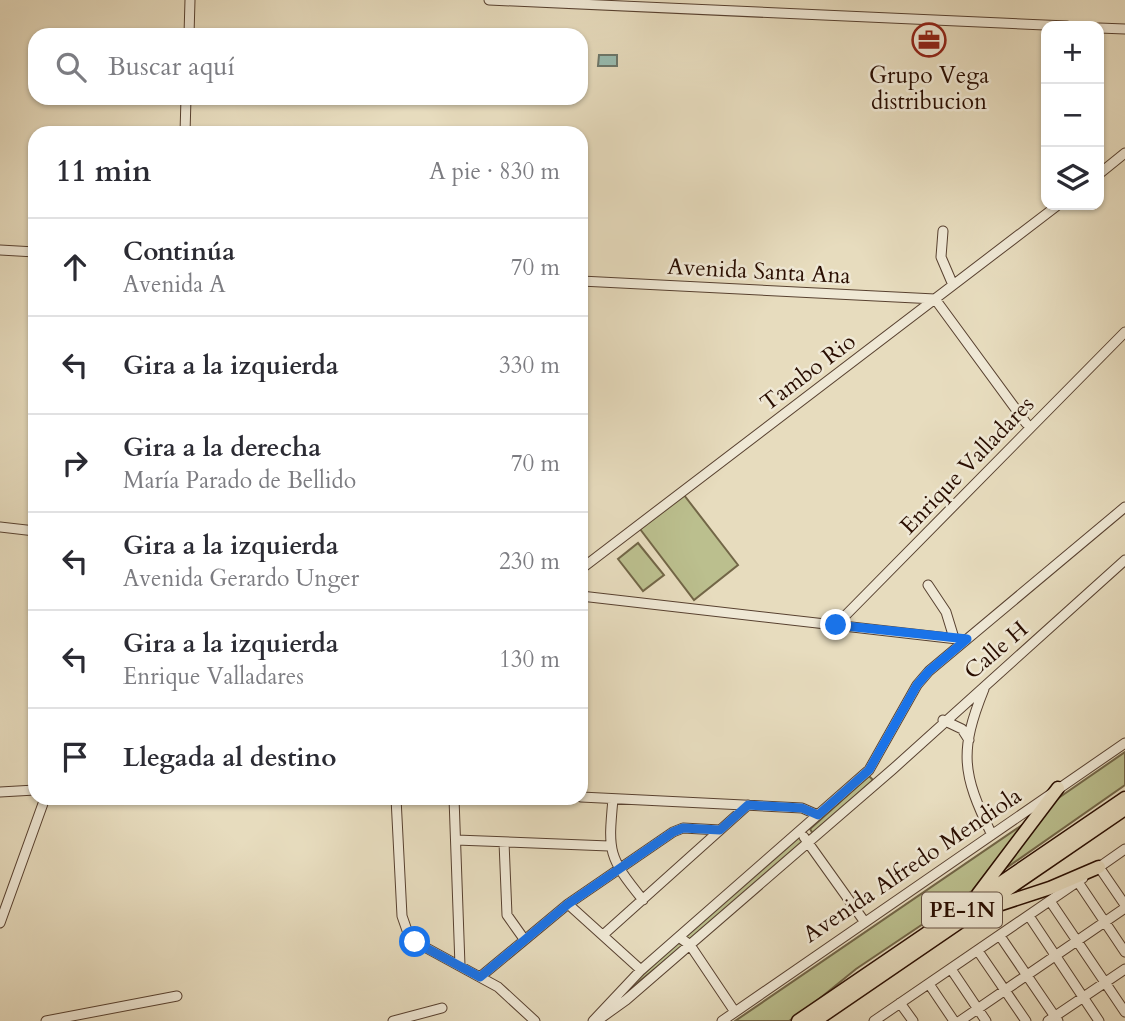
<!DOCTYPE html>
<html lang="es">
<head>
<meta charset="utf-8">
<style>
	body { margin:0; font-family:Cardo,serif; background:#f7f7f7; color:#2b2b33 }
	.controls { position:absolute; right:21px; top:21px; display:grid; overflow:hidden; border-radius:14px; box-shadow:0 2px 5px #0004 }
	.controls button { width:63px; height:63px; display:grid; place-items:center; padding:0; border:0; border-bottom:2px solid #e1e1e2; background:#fff; color:#2b2b33; font:35px sans-serif }
	.stop { position:absolute; width:21px; height:21px; margin:-16px; border:5px solid #1a73e8; border-radius:50%; background:#fff }
	.stop.end { background:#1a73e8; border-color:#fff; box-shadow:0 2px 7px #0008 }
	.list { margin:0; padding:0; list-style:none }
	h2 { display:flex; justify-content:space-between; align-items:center; height:91px; margin:0; padding:0 28px; font-size:30px }
	h2 small { font-size:23px; font-weight:400; color:#7c7c81 }
	.list li { display:grid; grid-template-columns:46px 1fr auto; gap:21px; align-items:center; box-sizing:border-box; height:98px; padding:0 28px; border-top:2px solid #e1e1e2 }
	.list b { display:block; font-size:26px; white-space:nowrap }
	.list p { margin:0; font-size:23px; white-space:nowrap; color:#7c7c81 }
	.list em { font-size:23px; font-style:normal; color:#7c7c81 }
	.icon { flex:none; width:38px; height:38px; fill:none; stroke:currentColor; stroke-width:2; stroke-linecap:round; stroke-linejoin:round }
	.map { position:relative; flex:none; width:1125px; height:1021px; overflow:hidden }
	.search { position:absolute; background:#fff; box-shadow:0 2px 5px #0004; left:28px; top:28px; width:560px; height:77px; display:flex; align-items:center; gap:18px; box-sizing:border-box; padding:0 24px; border-radius:21px; color:#7c7c81; font-size:26px }
	.panel { position:absolute; background:#fff; box-shadow:0 2px 5px #0004; left:28px; top:126px; width:560px; height:679px; border-radius:21px }
	.map>svg:first-child { display:block }
</style>
</head>
<body>
<div class="map">
<svg width="1125" height="1021" viewBox="0 0 1125 1021">
	<rect width="100%" height="100%" fill="#e7dcbe"/>
	<filter id="stains"><feTurbulence type="fractalNoise" baseFrequency=".00286" numOctaves="4"/><feColorMatrix values="0 0 0 0 .2 0 0 0 0 .09 0 0 0 0 .02 0 0 0 .5 -.17"/></filter>
	<radialGradient id="worn" r=".72"><stop offset=".6" stop-color="#630" stop-opacity="0"/><stop offset="1" stop-color="#630" stop-opacity=".3"/></radialGradient>
	<!-- green -->
	<path fill="#bbbf8e" stroke="#726647" stroke-width="2" d="M684 495 738 565 694 600 640 529Z
		M638 543 664 575 643 591 618 559Z
		M1125 752V785L1002 871 1044 808Z
		M869 776 873 780 813 834 810 829Z
		M1025 823 972 891 856 969 808 1008 789 1021H735Z
		M800 835 804 841 689 941 685 935Z
		M678 942 683 946 609 1006Z"/>
	<!-- water -->
	<path fill="#97bcb1" stroke="#6b766a" stroke-width="2" d="M599 55H617V66H598Z"/>
	<g fill="none" stroke-linecap="round" stroke-linejoin="round">
		<defs>
			<path id="minor" d="M489 0 1067 26
				M1099 28 1125 29
				M189 35 190 0
				M185 133 186 98
				M1099 174 1125 153
				M943 231 941 257 953 285
				M0 250 35 252
				M581 281 935 299 1026 423
				M0 527 35 531
				M581 569 1058 205
				M928 585 946 612 954 638
				M581 596 966 640
				M836 625 1125 332
				M984 689C959 751 962 774 991 833
				M943 720 962 729 969 740
				M0 792 35 790
				M581 797 802 808 818 815
				M396 798 402 916 410 939 498 987 535 1021
				M454 798 460 966
				M613 799C608 852 608 857 643 900
				M804 837 864 921
				M456 840 609 846
				M504 842 507 915 524 939
				M1099 867 1125 905
				M1095 870 1125 849
				M1078 882 1125 952
				M1050 901 1125 1012
				M568 904 641 970
				M1029 916 1099 1021
				M0 923 45 798
				M603 935 748 805
				M1000 936 1058 1021
				M679 937 690 945 735 1012
				M978 951 1026 1021
				M951 969 986 1021
				M480 977 568 904 673 832 683 828 720 830
				M929 984 954 1021
				M900 1003 913 1021
				M601 1018 626 1000 893 769 1125 560
				M46 1021 177 996
				M393 1021 442 1008
				M593 1021 641 970 869 770 917 685 929 671 1125 507
				M722 1021 1125 743
				M874 1021 1083 878
				M960 1021 1125 908
				M1048 1021 1125 969"/>
			<path id="highway" d="M978 894 1058 788
				M989 908 1050 888 1099 867
				M798 1021 1125 798
				M815 1021 1125 809"/>
		</defs>
		<!-- minor casing -->
		<use href="#minor" stroke="#584130" stroke-width="11"/>
		<!-- highway casing -->
		<use href="#highway" stroke="#290d00" stroke-width="15"/>
		<!-- minor -->
		<use href="#minor" stroke="#efe8d5" stroke-width="9"/>
		<!-- highway -->
		<use href="#highway" stroke="#e7dcbe" stroke-width="12"/>
	</g>
	<g fill="none" stroke-linecap="round" stroke-linejoin="round">
		<!-- route -->
		<path stroke="#1a73e8" stroke-width="9" d="M415 942 480 977 568 904 673 832 683 828 720 830 748 805 802 808 818 815 869 770 917 685 929 671 967 639 836 625"/>
	</g>
	<!-- icons -->
	<defs>
		<symbol id="office-ring" viewBox="-11 -11 22 22"><circle r="9.5" fill="#efe8d5" stroke="#8f2418" stroke-width="1.5"/><path d="M-6-3h4V-5.5h4V-3h4V5H-6ZM-1-4.5V-3h2v-1.5ZM-6 0V1H6V0Z" fill="#8f2418"/></symbol>
	</defs>
	<g fill-rule="evenodd">
		<use href="#office-ring" x="910" y="21" width="38" height="38"/>
	</g>
	<g text-anchor="middle" dominant-baseline="central" stroke-width="5" stroke-linejoin="round" paint-order="stroke">
		<!-- shield labels -->
		<rect fill="#efe8d5" stroke="#644f40" stroke-width="2" x="922" y="892.5" width="80" height="35" rx="5"/>
		<g font-size="21" font-weight="bold" fill="#290d00">
			<text x="962" y="910">PE-1N</text>
		</g>
		<!-- poi labels -->
		<g font-size="23" fill="#290d00" stroke="#efe8d5">
			<text x="929" y="75">Grupo Vega<tspan x="929" dy="26">distribucion</tspan></text>
		</g>
		<!-- street labels -->
		<g font-size="23" fill="#290d00" stroke="#efe8d5">
			<text transform="translate(759 271) rotate(3)">Avenida Santa Ana</text>
			<text transform="translate(808 372) rotate(-37)">Tambo Rio</text>
			<text transform="translate(967 465) rotate(-46)">Enrique Valladares</text>
			<text transform="translate(996 650) rotate(-41)">Calle H</text>
			<text transform="translate(912 865) rotate(-34)">Avenida Alfredo Mendiola</text>
		</g>
	</g>
	<rect width="100%" height="100%" filter="url(#stains)"/>
	<rect width="100%" height="100%" fill="url(#worn)"/>
</svg>
<div class="controls">
<button>+</button>
<button>−</button>
<button><svg class="icon" aria-label="layers" viewBox="0 0 24 24"><path d="M12 4l9 5-9 5-9-5zM3 14l9 5 9-5"/></svg></button>
</div>
<div class="stop" style="left:415px;top:942px"></div>
<div class="stop end" style="left:836px;top:625px"></div>
<div class="search"><svg class="icon" aria-label="search" viewBox="0 0 24 24"><circle cx="10" cy="10" r="6"/><path d="M15 15l6 6"/></svg>Buscar aquí</div>
<section class="panel">
<h2>11 min<small>A pie · 830 m</small></h2>
<ul class="list">
<li><svg class="icon" aria-label="ahead" viewBox="0 0 24 24"><path d="M12 20V5M6 11l6-6 6 6"/></svg><div><b>Continúa</b><p>Avenida A</p></div><em>70 m</em></li>
<li><svg class="icon" aria-label="left" viewBox="0 0 24 24"><path d="M17 20v-9H6M10 6l-5 5 5 5"/></svg><div><b>Gira a la izquierda</b></div><em>330 m</em></li>
<li><svg class="icon" aria-label="right" viewBox="0 0 24 24"><path d="M7 20v-9h11M14 6l5 5-5 5"/></svg><div><b>Gira a la derecha</b><p>María Parado de Bellido</p></div><em>70 m</em></li>
<li><svg class="icon" aria-label="left" viewBox="0 0 24 24"><path d="M17 20v-9H6M10 6l-5 5 5 5"/></svg><div><b>Gira a la izquierda</b><p>Avenida Gerardo Unger</p></div><em>230 m</em></li>
<li><svg class="icon" aria-label="left" viewBox="0 0 24 24"><path d="M17 20v-9H6M10 6l-5 5 5 5"/></svg><div><b>Gira a la izquierda</b><p>Enrique Valladares</p></div><em>130 m</em></li>
<li><svg class="icon" aria-label="arrive" viewBox="0 0 24 24"><path d="M6 21V4h12l-3 4 3 4H6"/></svg><div><b>Llegada al destino</b></div></li>
</ul>
</section>
</div>
</body>
</html>
